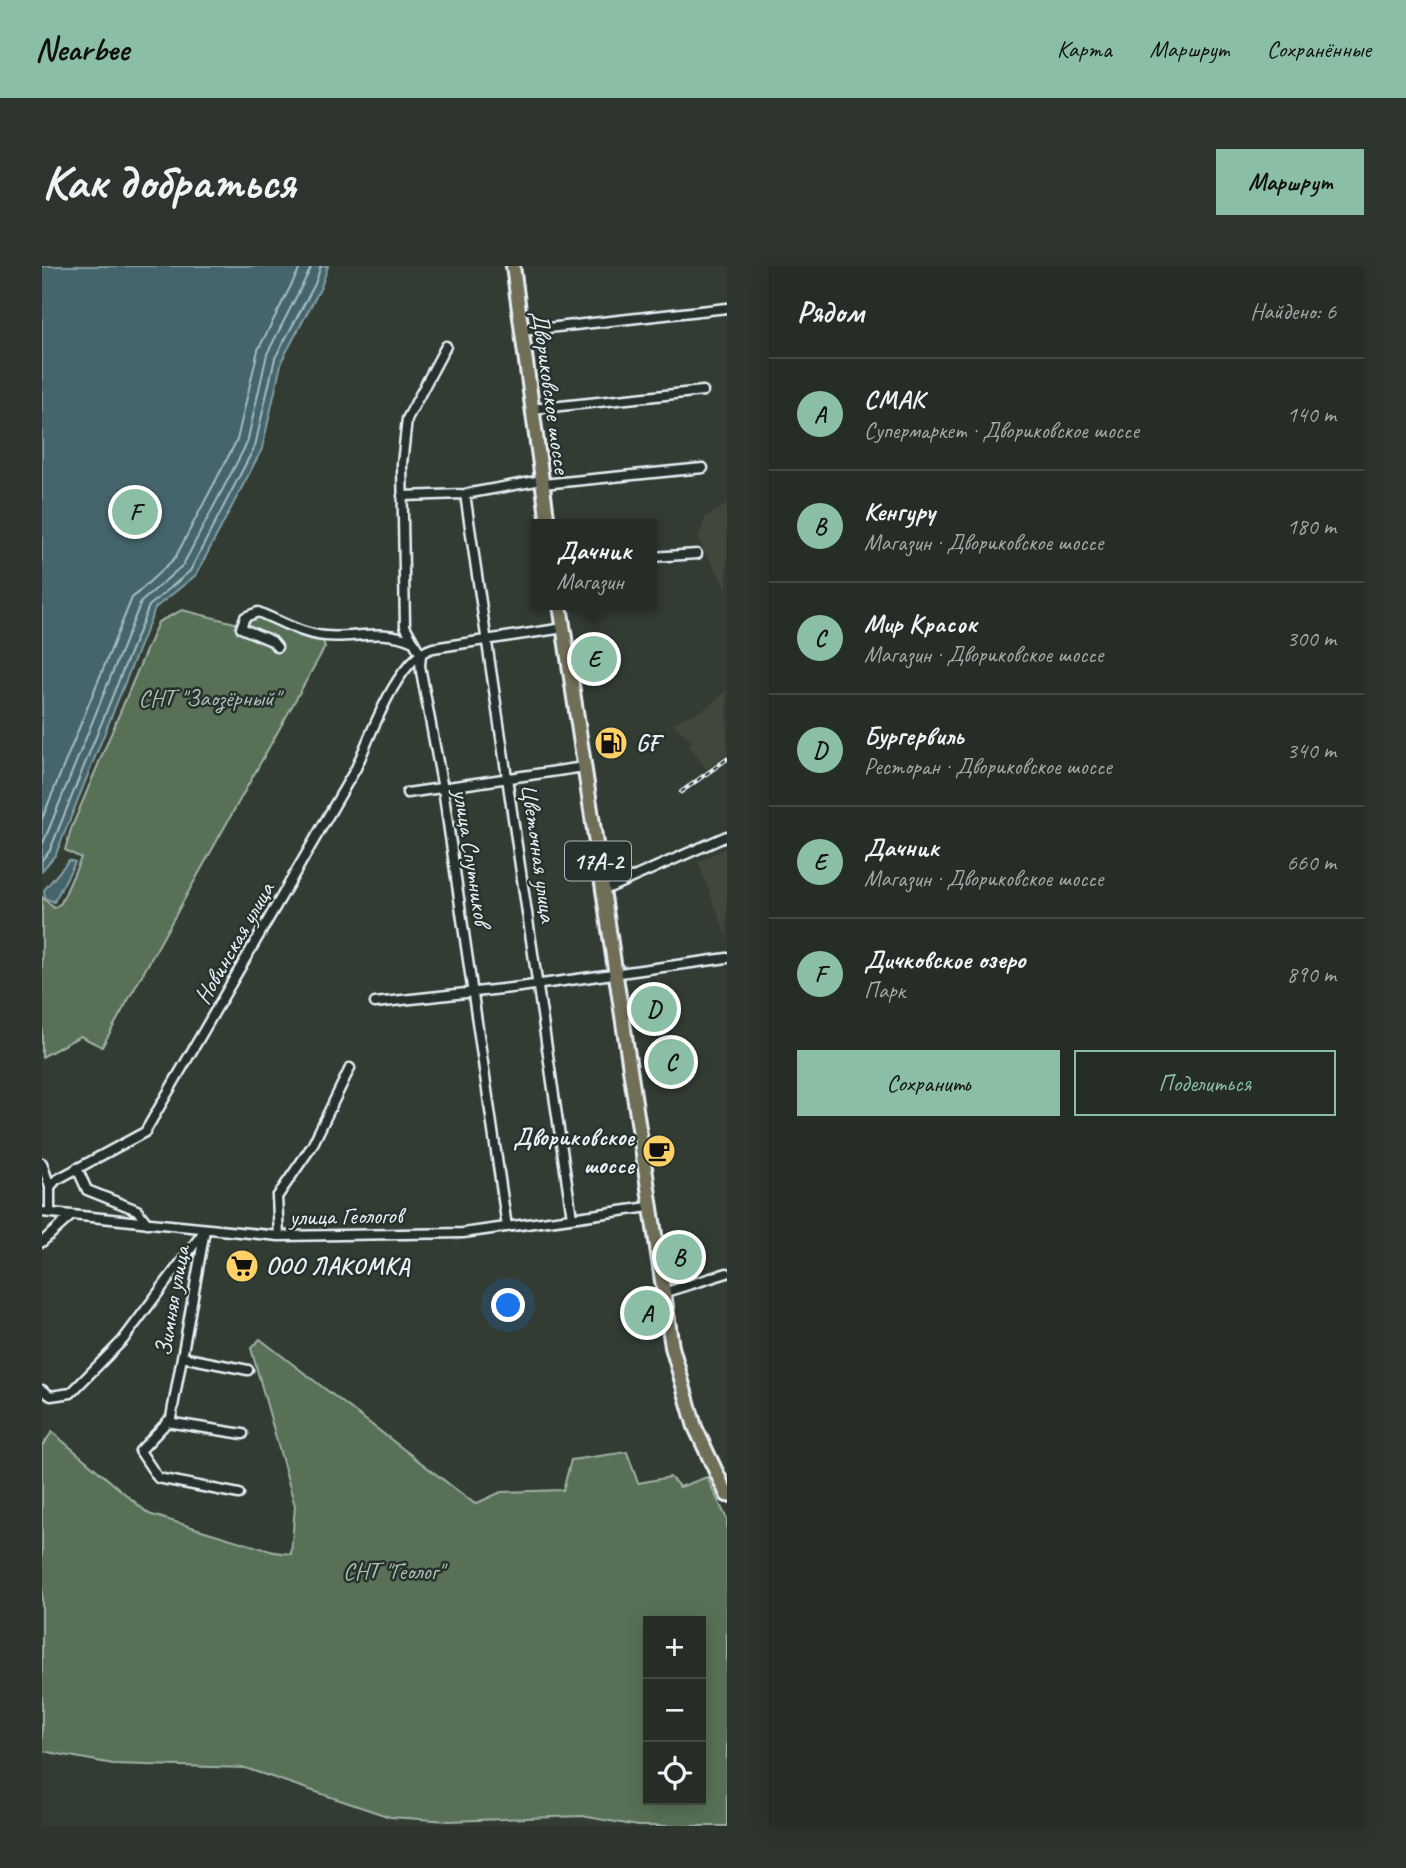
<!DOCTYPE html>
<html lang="ru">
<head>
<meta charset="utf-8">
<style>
	body { margin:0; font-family:Caveat,sans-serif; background:#2e352e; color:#f1f3f6 }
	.controls { position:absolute; right:21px; bottom:21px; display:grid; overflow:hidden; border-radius:0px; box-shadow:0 4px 18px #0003 }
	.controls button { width:63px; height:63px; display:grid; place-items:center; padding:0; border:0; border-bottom:2px solid #424943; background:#262d26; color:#f1f3f6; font:35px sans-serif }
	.you { position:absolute; left:467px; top:1040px; width:24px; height:24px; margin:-18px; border:5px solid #fff; border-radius:50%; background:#1a73e8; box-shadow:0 0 0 10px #1a73e833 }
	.badge { display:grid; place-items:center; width:46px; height:46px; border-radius:50%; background:#8abfa5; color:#111; font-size:23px; font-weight:700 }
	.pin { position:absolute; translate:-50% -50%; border:4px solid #fff; box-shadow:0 2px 7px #0006 }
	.popup { position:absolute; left:489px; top:253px; width:126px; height:91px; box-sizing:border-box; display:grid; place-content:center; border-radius:0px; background:#262d26; filter:drop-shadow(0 2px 5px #0005); font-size:23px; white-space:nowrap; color:#a4a8a7 }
	.popup b { font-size:26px; color:#f1f3f6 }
	.popup::after { content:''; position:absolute; left:50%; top:100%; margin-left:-14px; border:14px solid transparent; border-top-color:#262d26 }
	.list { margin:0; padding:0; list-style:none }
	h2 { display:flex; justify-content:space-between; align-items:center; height:91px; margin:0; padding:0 28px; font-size:30px }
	h2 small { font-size:23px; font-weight:400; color:#a4a8a7 }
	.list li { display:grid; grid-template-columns:46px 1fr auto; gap:21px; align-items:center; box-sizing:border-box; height:112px; padding:0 28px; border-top:2px solid #424943 }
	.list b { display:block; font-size:26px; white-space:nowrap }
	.list p { margin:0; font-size:23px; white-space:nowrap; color:#a4a8a7 }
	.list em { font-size:23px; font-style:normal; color:#a4a8a7 }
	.actions { display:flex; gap:14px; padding:21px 28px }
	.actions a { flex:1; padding:16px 0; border:2px solid #8abfa5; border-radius:0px; text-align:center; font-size:24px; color:#8abfa5 }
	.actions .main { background:#8abfa5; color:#111 }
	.icon { flex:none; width:38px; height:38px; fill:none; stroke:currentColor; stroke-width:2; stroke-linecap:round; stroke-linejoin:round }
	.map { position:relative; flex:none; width:685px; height:1560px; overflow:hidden; border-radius:0px }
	header { display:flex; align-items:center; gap:42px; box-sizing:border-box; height:98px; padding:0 35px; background:#8abfa5; color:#111 }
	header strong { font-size:33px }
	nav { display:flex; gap:38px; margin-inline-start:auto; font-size:24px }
	.intro { display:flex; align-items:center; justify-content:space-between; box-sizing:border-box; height:168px; padding:0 42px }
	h1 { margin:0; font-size:49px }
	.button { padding:18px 32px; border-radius:0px; background:#8abfa5; color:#111; font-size:24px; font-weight:700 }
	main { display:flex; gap:42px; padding:0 42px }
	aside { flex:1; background:#262d26; border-radius:0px; box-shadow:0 4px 18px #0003 }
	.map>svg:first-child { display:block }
</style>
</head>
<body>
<header>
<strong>Nearbee</strong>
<nav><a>Карта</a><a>Маршрут</a><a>Сохранённые</a></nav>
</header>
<div class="intro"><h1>Как добраться</h1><a class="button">Маршрут</a></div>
<main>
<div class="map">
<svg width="685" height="1560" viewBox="0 0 685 1560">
	<rect width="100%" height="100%" fill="#323c33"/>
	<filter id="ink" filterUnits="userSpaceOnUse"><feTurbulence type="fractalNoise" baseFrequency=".0143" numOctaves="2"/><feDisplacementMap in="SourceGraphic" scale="14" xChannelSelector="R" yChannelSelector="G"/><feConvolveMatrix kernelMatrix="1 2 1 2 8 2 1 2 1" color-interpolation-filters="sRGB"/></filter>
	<g filter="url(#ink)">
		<!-- built -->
		<path fill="#40463a" d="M685 238V324L656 274 663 251Z
			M685 425V488L664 503 647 480 651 476 630 457 660 444Z
			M685 581V672L656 596Z"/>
		<!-- green -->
		<path fill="#587156" stroke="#a0b1a7" stroke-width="2" fill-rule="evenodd" d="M140 344 197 358 216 350 281 374 283 381 60 781 38 770 0 791V631L12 642 19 637 39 592 23 584 29 563 116 356Z
			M218 1073 433 1238 459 1226 521 1224 529 1194 585 1186 596 1217 628 1211 638 1221 665 1211 685 1253V1560H596L540 1550 407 1555 348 1551 203 1502 71 1498 0 1485V1180L10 1166 107 1248 232 1286 249 1288 253 1240 209 1082ZM606 1355H659V1534H606Z"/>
		<!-- water -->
		<path fill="#45656c" stroke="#869da4" stroke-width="2" d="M0 0H286L279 21 240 94 220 183 154 309 113 342 14 588 0 605Z
			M27 594 33 596 12 636 3 632 2 624Z"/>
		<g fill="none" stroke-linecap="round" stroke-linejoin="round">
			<!-- shore -->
			<path stroke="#a7b9c0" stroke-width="2" d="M0 553 90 332 133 292 195 174 216 84 259 0
				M0 580 99 336 141 299 205 177 225 88 270 0
				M0 594 8 584 107 340 148 305 213 180 233 92 273 18 279 0"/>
			<defs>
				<path id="street" d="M479 65 685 42
					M404 80 365 153 360 198 363 360 379 389 378 400 401 523 465 961
					M490 143 661 125
					M501 218 661 202
					M423 228 530 951
					M360 230 423 228 500 214
					M610 291 655 288
					M235 381 230 375 199 362 203 351 216 346C238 355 259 368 283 370 311 373 342 362 369 375
					M365 527 542 501
					M560 625 685 570
					M333 737 478 721 685 692
					M0 897 8 921
					M35 902 45 924 95 944 105 957
					M0 946 237 970 421 967 607 941
					M8 947V921L14 914 103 866 314 502C329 469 355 392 391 382L522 362
					M237 970 235 931 270 880 308 802
					M0 976 30 949
					M621 1027 685 1007
					M140 1091 206 1104
					M0 1124 9 1130 29 1127 81 1074 163 964 129 1152 98 1185 116 1212 197 1228
					M125 1156 201 1168"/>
				<path id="primary" d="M471 0 506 258
					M518 339 630 1081 653 1161 685 1229"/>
			</defs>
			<!-- street casing -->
			<use href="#street" stroke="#e8f1f8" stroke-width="13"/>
			<!-- primary casing -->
			<use href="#primary" stroke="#e8f1f8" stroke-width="18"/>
			<!-- street -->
			<use href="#street" stroke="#26332d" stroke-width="8"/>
			<!-- primary -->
			<use href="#primary" stroke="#716e59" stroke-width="12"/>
			<defs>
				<path id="rail" d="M639 526 685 493"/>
			</defs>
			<!-- rail casing -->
			<use href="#rail" stroke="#e8f1f8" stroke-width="4.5"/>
			<!-- rail -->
			<use href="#rail" stroke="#26332d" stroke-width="2" stroke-dasharray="5" stroke-linecap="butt"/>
		</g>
	</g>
	<!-- icons -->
	<defs>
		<symbol id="fuel-disc" viewBox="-11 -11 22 22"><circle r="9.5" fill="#ffd166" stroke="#26332d"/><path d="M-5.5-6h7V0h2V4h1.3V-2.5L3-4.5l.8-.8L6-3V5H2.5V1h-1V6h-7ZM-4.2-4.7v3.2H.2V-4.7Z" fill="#111"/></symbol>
		<symbol id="cafe-disc" viewBox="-11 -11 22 22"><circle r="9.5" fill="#ffd166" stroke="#26332d"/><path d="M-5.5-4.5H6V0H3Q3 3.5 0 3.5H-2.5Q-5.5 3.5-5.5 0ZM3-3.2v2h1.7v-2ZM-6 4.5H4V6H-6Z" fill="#111"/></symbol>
		<symbol id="supermarket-disc" viewBox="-11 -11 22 22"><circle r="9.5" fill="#ffd166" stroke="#26332d"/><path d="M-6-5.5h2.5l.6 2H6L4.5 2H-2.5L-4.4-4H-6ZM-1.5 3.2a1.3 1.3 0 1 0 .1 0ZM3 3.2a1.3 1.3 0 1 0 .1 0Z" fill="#111"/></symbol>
	</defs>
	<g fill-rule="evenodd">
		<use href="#fuel-disc" x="550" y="458" width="38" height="38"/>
		<use href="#cafe-disc" x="598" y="866" width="38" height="38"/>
		<use href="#supermarket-disc" x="181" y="981" width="38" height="38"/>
	</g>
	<g text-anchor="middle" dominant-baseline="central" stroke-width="5" stroke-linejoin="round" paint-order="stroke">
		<!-- shield labels -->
		<rect fill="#26332d" stroke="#aeb8bb" stroke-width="2" x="523" y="575.5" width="66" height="39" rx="5"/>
		<g font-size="23" font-weight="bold" fill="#e8f1f8">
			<text x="556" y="595">17А-2</text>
		</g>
		<!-- street labels -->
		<g font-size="24" fill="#e8f1f8" stroke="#26332d">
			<text transform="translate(509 126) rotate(82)">Двориковское шоссе</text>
			<text transform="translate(497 587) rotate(82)">Цветочная улица</text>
			<text transform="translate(430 591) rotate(81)">улица Спутников</text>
			<text transform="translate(192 677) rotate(-60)">Новинская улица</text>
			<text transform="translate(304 950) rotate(-1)">улица Геологов</text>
			<text transform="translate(130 1035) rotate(-80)">Зимняя улица</text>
		</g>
		<!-- park labels -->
		<g font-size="24" fill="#aebeb7" stroke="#26332d">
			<text x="167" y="432">СНТ "Заозёрный"</text>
			<text x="351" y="1305">СНТ "Геолог"</text>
		</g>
		<!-- poi labels -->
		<g font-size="24" font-weight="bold" fill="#e8f1f8" stroke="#26332d" text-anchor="start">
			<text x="594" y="477">GF</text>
			<text x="592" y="871" text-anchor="end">Двориковское<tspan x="592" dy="28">шоссе</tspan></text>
			<text x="224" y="1000">ООО ЛАКОМКА</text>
		</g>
	</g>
</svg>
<div class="controls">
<button>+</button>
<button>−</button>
<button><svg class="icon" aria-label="locate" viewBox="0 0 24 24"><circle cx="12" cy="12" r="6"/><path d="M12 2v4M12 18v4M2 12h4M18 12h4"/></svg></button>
</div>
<div class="you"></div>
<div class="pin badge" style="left:605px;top:1047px">A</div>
<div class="pin badge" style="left:637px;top:991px">B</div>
<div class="pin badge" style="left:629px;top:796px">C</div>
<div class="pin badge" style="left:612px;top:743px">D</div>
<div class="pin badge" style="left:552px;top:393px">E</div>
<div class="popup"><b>Дачник</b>Магазин</div>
<div class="pin badge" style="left:93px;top:246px">F</div>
</div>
<aside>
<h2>Рядом<small>Найдено: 6</small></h2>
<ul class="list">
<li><span class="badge">A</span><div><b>СМАК</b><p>Супермаркет · Двориковское шоссе</p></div><em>140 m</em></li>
<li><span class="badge">B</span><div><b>Кенгуру</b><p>Магазин · Двориковское шоссе</p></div><em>180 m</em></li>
<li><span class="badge">C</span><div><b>Мир Красок</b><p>Магазин · Двориковское шоссе</p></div><em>300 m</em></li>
<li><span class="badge">D</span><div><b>Бургервиль</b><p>Ресторан · Двориковское шоссе</p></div><em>340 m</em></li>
<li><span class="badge">E</span><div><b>Дачник</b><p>Магазин · Двориковское шоссе</p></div><em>660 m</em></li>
<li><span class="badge">F</span><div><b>Дичковское озеро</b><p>Парк</p></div><em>890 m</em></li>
</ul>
<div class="actions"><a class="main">Сохранить</a><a>Поделиться</a></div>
</aside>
</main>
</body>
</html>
